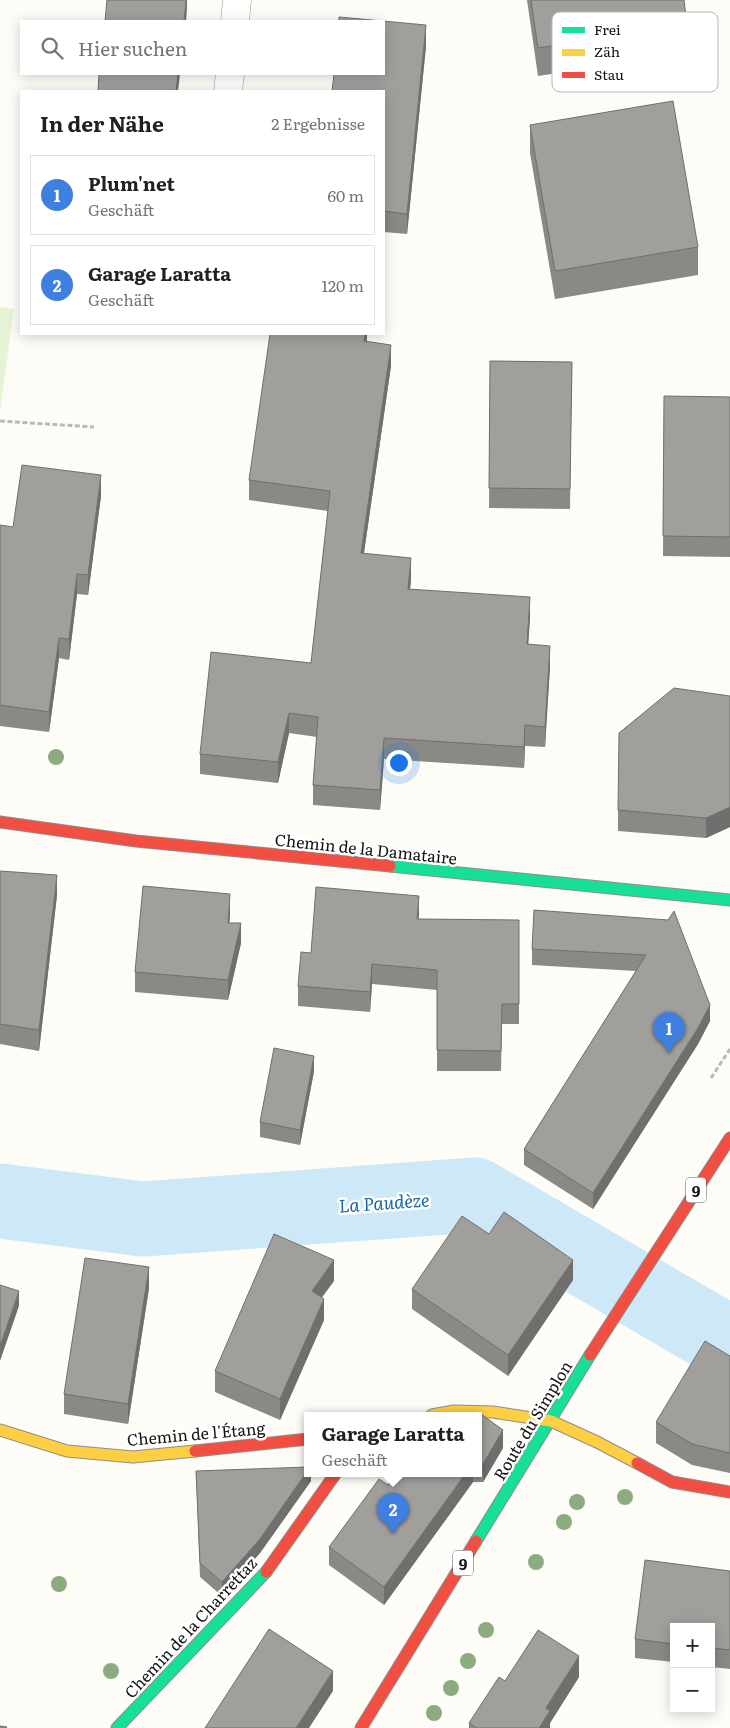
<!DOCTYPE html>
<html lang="de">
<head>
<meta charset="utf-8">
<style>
	body { margin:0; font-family:Literata,serif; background:#f2f2f2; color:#202124 }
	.controls { position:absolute; right:15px; bottom:15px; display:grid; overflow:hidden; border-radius:0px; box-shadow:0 2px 12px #0003 }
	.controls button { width:45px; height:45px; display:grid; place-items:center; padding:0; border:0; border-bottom:1px solid #e0e0e0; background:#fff; color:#202124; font:25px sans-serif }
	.you { position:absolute; left:398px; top:762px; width:18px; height:18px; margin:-12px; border:4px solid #fff; border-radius:50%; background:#1a73e8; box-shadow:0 0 0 8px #1a73e833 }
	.badge { display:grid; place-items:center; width:32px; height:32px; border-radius:50%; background:#111827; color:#fff; font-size:16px; font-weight:700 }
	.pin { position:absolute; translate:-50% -41px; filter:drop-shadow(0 1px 2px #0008) }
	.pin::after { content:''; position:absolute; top:26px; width:18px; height:15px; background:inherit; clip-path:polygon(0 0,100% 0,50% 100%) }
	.popup { position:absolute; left:304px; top:1412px; width:178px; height:65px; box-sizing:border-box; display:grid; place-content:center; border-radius:0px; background:#fff; filter:drop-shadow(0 1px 4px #0005); font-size:16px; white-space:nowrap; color:#757577 }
	.popup b { font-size:19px; color:#202124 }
	.popup::after { content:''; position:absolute; left:50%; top:100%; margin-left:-10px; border:10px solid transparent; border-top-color:#fff }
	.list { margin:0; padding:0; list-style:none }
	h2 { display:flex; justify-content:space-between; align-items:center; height:65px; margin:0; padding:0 20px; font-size:21px }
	h2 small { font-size:16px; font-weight:400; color:#757577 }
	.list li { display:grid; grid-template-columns:32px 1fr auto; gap:15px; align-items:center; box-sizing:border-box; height:80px; margin:0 10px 10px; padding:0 10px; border:1px solid #e0e0e0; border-radius:0px }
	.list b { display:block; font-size:19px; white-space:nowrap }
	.list p { margin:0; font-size:16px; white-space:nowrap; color:#757577 }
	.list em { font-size:16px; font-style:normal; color:#757577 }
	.icon { flex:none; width:28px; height:28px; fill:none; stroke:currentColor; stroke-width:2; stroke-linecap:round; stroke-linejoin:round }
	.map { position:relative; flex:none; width:730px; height:1728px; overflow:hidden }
	.search { position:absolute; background:#fff; box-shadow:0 2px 12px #0003; left:20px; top:20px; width:365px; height:55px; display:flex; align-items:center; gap:12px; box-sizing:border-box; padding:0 18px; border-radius:0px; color:#757577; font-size:19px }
	.panel { position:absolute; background:#fff; box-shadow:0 2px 12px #0003; left:20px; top:90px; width:365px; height:245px; border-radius:0px }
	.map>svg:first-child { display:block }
</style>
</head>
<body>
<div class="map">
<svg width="730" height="1728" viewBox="0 0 730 1728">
	<rect width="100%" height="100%" fill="#fdfcf7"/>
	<!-- green -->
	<path fill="#e7f3d7" d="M0 307 14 309 0 411Z"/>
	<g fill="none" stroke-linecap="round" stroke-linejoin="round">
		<!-- river -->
		<path stroke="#cde8f7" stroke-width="75" d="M0 1201 143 1219 475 1195 730 1344"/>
		<defs>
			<path id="street" d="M235 21 237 0
				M228 91 230 74"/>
			<path id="fast" d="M390 866 730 900
				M476 1541 590 1355
				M117 1728 266 1572"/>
			<path id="slow" d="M432 1415 454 1411 493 1412 551 1421 597 1442 637 1463
				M0 1430 67 1451 133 1457 195 1451"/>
			<path id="jam" d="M0 822 136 841 390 866
				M590 1355 730 1138
				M195 1451 308 1439
				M637 1463 672 1482 730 1492
				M266 1572 336 1473
				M361 1728 476 1541"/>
		</defs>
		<!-- street casing -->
		<use href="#street" stroke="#979795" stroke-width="29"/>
		<!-- fast casing -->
		<use href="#fast" stroke="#8e8d8b" stroke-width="13"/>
		<!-- slow casing -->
		<use href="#slow" stroke="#8e8d8b" stroke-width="13"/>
		<!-- jam casing -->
		<use href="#jam" stroke="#8e8d8b" stroke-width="13"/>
		<!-- path -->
		<path stroke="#b9b9b8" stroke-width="3" stroke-dasharray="5 2.5" stroke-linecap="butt" d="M0 421 94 427
			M711 1078 730 1049"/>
		<!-- street -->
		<use href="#street" stroke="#fffffe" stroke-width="28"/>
		<!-- fast -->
		<use href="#fast" stroke="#16e098" stroke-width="11"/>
		<!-- slow -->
		<use href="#slow" stroke="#ffcf43" stroke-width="11"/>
		<!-- jam -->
		<use href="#jam" stroke="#f24e42" stroke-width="11"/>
	</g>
	<!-- trees -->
	<g fill="#8cac80">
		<circle cx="56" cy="757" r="8"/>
		<circle cx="625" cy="1497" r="8"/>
		<circle cx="577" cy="1502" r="8"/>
		<circle cx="564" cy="1522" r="8"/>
		<circle cx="536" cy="1562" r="8"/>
		<circle cx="59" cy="1584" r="8"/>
		<circle cx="486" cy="1630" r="8"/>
		<circle cx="468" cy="1661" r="8"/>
		<circle cx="111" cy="1671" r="8"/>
		<circle cx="451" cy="1688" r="8"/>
		<circle cx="434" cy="1713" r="8"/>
	</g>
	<!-- wall -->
	<path fill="#8a8986" d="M527 0H684L687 25V53L538 76Z
		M426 46 407 234 384 232V91Z
		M530 125 698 247V275L555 299 530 153Z
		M367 334V341L391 366 364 553 411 579 410 589 530 617 528 644 550 666 545 747 525 746 524 768 384 759 380 810 313 805V785L317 737 289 733 278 783 200 774V754L311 663 328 511 249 500V480Z
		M490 361 572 362 570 509 489 508Z
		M664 396 730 397V557L663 556Z
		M101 496 88 595 77 594 69 660 59 658 49 732 0 726V525L13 527Z
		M730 696V827L706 838 618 831V810Z
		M0 871 57 895 39 1051 0 1044Z
		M230 914 229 923 241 943 228 1000 135 992V972Z
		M418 919 519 920V1024H502L501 1071H437V990L372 984 370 1012 298 1006V986L311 953Z
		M668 920 710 1021 698 1044 593 1209 524 1165V1149L636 971 532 965V949Z
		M314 1071 300 1145 260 1137V1122Z
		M573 1280 508 1376 412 1309V1289Z
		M334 1281 321 1298 324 1320 280 1420 215 1392V1371Z
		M149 1288 128 1424 64 1414V1394Z
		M730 1356V1473L692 1465 656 1443V1422Z
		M478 1415 503 1448 483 1482H473L384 1605 329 1565V1547L388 1485 397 1473H478Z
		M196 1471 311 1473V1481L260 1553 222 1596 200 1577Z
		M730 1571V1669L711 1667V1627H674V1662L635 1658V1639Z
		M579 1677 550 1723V1728H469V1723L505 1681Z"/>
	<!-- shaded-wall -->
	<path fill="#716f6d" d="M186 0H187V8L186 21H184Z
		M426 25V46L407 234V214Z
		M178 74H180L178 91H176Z
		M365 334H367V345L364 341Z
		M391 345V366L361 573V553Z
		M101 475V496L88 595V575Z
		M411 558V579L408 609V589Z
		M77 574V594L69 660V639Z
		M530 597V617L527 664V644Z
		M59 638V658L49 732V712Z
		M550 646V666L545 747V727Z
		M289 713V733L278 783V762Z
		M525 725V746L524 768V747Z
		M384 738V759L380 810V790Z
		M730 807V827L706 838V818Z
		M57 875V895L39 1051V1030Z
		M230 894V914L228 943V923Z
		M419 896V916L417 939V919Z
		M241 923V943L228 1000V980Z
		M372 964V984L370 1012V992Z
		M710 1005V1021L698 1044 593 1209V1193Z
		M314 1056V1071L300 1145V1130Z
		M334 1260V1281L312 1311V1291Z
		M573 1260V1280L508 1376V1355Z
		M149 1267V1288L128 1424V1404Z
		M19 1291V1306L0 1361V1346Z
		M324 1299V1320L280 1420V1399Z
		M503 1430V1448L483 1482V1464Z
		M308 1470V1473H311V1481L260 1553 222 1596V1582Z
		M466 1473H473V1482L384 1605V1587Z
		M579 1656V1677L550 1723V1728H539L546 1708Z
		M333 1671V1691L309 1728H296Z"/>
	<!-- building -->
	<path fill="#a19f9c" stroke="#716f6d" d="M107 0H186L184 21H105Z
		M531 0H684L687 25 538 48Z
		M339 17 426 25 407 214 384 211V91H332L334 74H384V21H339Z
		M99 74H178L176 91H98Z
		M673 101 698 247 555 271 530 125Z
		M270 334H365L364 341 391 345 361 553 411 558 408 589 530 597 527 644 550 646 545 727 525 725 524 747 384 738 380 790 313 785 318 717 289 713 278 762 200 754 211 652 311 663 330 491 249 480Z
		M490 361 572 362 570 489 489 488Z
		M664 396 730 397V537L663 536Z
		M22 465 101 475 88 575 77 574 69 639 59 638 49 712 0 705V525L13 527Z
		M674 688 730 696V807L706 818 618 810 619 733Z
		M0 871 57 875 39 1030 0 1024Z
		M143 886 230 894 228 923H241L228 980 135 972Z
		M316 887 419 896 417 919 519 920V1004H502L501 1051 437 1050V970L372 964 370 992 298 986 301 952 311 953Z
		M534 910 668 920 674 911 710 1005 698 1028 593 1193 524 1149 646 955 532 949Z
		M274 1048 314 1056 300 1130 260 1122Z
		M504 1212 573 1260 508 1355 412 1289 462 1216 489 1234Z
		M274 1234 334 1260 312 1291 324 1299 280 1399 215 1371Z
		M85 1258 149 1267 128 1404 64 1394Z
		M0 1285 19 1291 0 1346Z
		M705 1341 730 1356V1453L692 1444 656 1422Z
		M463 1414H481L503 1430 483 1464H478V1415H462Z
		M308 1467V1470L260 1539 222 1582 200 1563 196 1471Z
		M397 1473H466L384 1587 329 1547 379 1479 388 1485Z
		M645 1560 730 1571V1650L711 1648V1627H674V1644L635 1639Z
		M269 1629 333 1671 296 1728H205Z
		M538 1630 579 1656 546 1708 550 1711 539 1728H475V1727L469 1723 499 1677 505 1681Z
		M0 1726 7 1727 6 1728H0Z"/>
	<g text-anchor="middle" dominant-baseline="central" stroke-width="5" stroke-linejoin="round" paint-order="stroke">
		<!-- shield labels -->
		<g fill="#fff" stroke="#585858" stroke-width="1">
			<rect x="686" y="1177.5" width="20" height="25" rx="4"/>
			<rect x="453" y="1550.5" width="20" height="25" rx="4"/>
		</g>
		<g font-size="15" font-weight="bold" fill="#111">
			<text x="696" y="1190">9</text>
			<text x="463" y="1563">9</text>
		</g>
		<!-- street labels -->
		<g font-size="16" fill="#111" stroke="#fff">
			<text transform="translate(366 848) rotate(6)">Chemin de la Damataire</text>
			<text transform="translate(532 1420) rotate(-59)">Route du Simplon</text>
			<text transform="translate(196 1433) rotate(-5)">Chemin de l'Étang</text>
			<text transform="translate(190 1627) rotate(-47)">Chemin de la Charrettaz</text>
		</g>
		<!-- water labels -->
		<g font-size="18" font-style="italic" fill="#1768a6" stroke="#fff">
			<text transform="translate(384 1202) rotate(-4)">La Paudèze</text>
		</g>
	</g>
	<!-- legend -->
	<rect x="552" y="12" width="166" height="80" rx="8" fill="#fff" stroke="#b8b8b8" stroke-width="1"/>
	<rect x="562" y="27" width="23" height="6" fill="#16e098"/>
	<rect x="562" y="49" width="23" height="7" fill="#ffcf43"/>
	<rect x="562" y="72" width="23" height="6" fill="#f24e42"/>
	<g font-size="14" fill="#111">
		<text x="594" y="35">Frei</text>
		<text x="594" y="57">Zäh</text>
		<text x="594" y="80">Stau</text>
	</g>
</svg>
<div class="controls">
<button>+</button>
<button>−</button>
</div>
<div class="you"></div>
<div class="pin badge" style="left:669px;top:1053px;background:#3f7fe0">1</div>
<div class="pin badge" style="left:393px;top:1534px;background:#3f7fe0">2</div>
<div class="popup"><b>Garage Laratta</b>Geschäft</div>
<div class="search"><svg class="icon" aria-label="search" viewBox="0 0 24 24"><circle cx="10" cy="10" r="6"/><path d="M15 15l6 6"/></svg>Hier suchen</div>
<section class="panel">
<h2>In der Nähe<small>2 Ergebnisse</small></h2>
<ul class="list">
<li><span class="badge" style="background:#3f7fe0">1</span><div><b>Plum'net</b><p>Geschäft</p></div><em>60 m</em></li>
<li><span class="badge" style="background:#3f7fe0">2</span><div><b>Garage Laratta</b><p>Geschäft</p></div><em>120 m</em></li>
</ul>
</section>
</div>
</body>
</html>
